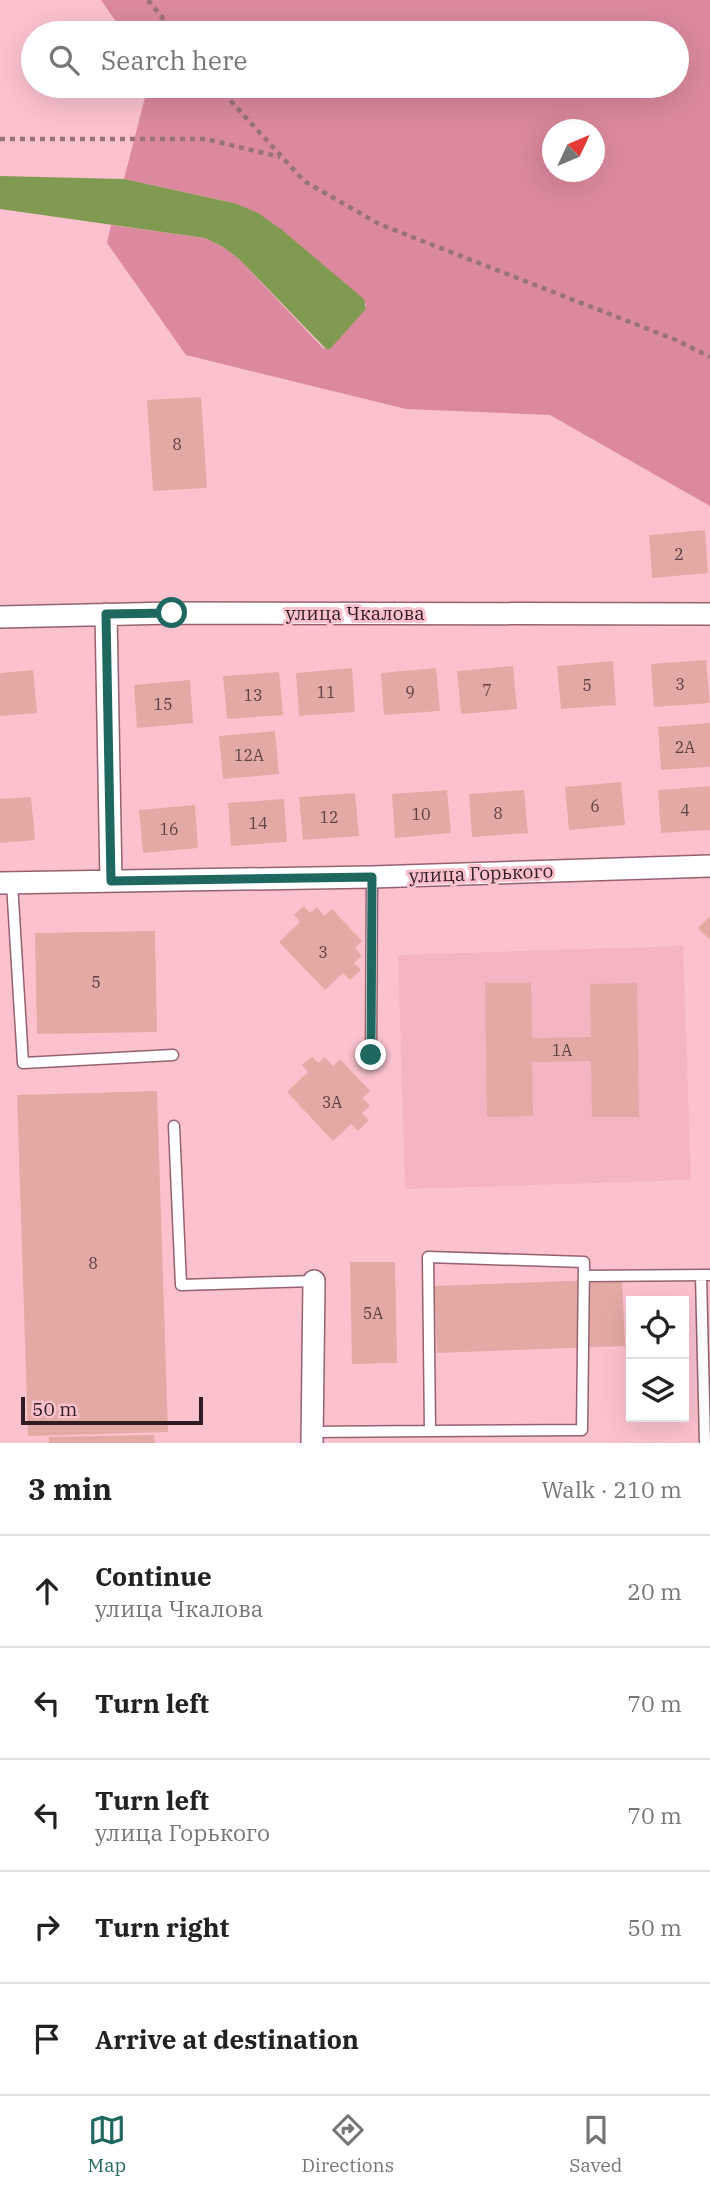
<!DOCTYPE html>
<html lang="en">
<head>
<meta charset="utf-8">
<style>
	body { margin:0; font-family:"IBM Plex Serif",serif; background:#f6f6f6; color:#222 }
	.controls { position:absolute; right:21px; bottom:21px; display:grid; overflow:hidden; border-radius:0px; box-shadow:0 7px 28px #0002 }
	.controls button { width:63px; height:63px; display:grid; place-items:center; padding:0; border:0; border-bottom:2px solid #e0e0e0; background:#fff; color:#222; font:35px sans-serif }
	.compass { position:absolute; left:542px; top:119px; width:63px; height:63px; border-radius:50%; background:#fff; box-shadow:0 7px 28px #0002; rotate:46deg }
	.scale { position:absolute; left:21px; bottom:18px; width:182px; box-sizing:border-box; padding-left:7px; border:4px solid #301b20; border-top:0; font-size:19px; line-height:24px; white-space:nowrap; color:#301b20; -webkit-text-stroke:5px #fbc2ce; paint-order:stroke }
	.stop { position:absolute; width:21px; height:21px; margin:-16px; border:5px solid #1e6860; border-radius:50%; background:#fff }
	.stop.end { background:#1e6860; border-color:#fff; box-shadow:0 2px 7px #0008 }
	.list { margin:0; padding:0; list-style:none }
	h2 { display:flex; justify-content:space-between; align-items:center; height:91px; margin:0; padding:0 28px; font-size:30px }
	h2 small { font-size:23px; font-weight:400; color:#767676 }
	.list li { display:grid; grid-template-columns:46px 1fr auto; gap:21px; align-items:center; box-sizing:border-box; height:112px; padding:0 28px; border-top:2px solid #e0e0e0 }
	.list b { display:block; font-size:26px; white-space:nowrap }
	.list p { margin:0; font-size:23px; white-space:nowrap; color:#767676 }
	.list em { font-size:23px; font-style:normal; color:#767676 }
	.icon { flex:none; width:38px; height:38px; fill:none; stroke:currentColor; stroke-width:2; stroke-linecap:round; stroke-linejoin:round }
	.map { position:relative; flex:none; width:710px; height:1443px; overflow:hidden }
	.search { position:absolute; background:#fff; box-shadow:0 7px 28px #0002; left:21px; right:21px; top:21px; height:77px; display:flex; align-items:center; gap:18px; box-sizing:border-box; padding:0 24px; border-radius:38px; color:#767676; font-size:26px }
	.sheet { height:651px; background:#fff }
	nav { display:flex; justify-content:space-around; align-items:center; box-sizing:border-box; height:98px; border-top:2px solid #e0e0e0; background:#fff; font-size:19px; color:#767676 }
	nav a { display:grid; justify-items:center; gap:4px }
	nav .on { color:#1e6860 }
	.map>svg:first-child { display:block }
</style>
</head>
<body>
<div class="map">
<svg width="710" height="1443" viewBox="0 0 710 1443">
	<rect width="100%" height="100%" fill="#fbc2ce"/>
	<!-- built -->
	<path fill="#f4b4c1" d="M683 946 691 1180 405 1189 398 955Z"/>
	<!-- forest -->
	<path fill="#dc899d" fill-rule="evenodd" d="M101 0H710V506L550 415 406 409 186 355 107 243 111 225 205 238 223 247 239 259 323 348 329 349 366 309V304L234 203 124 179 148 86H677V33H124ZM552 130H594V172H552Z"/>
	<!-- water -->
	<path fill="#819a51" d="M0 176 124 179 234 203 258 213 282 230 364 299 366 309 330 349H326L239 259 223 247 205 238 0 209Z"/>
	<!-- building -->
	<path fill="#e3aaa5" d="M201 397 207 488 153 491 147 400Z
		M705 530 708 573 652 578 649 535Z
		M706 660 710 703 654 707 651 664Z
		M613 661 616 705 561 709 557 666Z
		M513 666 517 709 461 714 457 671Z
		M352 668 355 712 299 716 296 673Z
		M436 668 440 711 384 715 381 673Z
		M33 670 37 713 0 716V673Z
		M279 672 283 715 227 719 223 676Z
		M190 680 193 723 137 728 134 685Z
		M710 723V767L661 770 658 727Z
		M275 731 279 774 223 779 219 736Z
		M621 782 625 825 569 830 565 787Z
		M710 786V830L661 833 658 790Z
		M447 790 451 833 395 838 392 794Z
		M524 790 528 833 472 837 469 794Z
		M355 793 359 836 303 840 299 797Z
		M31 797 35 840 0 843V799Z
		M284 799 287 842 231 846 228 803Z
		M195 805 198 848 143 853 139 810Z
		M304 906 310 913 317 907 324 916 332 909 362 941 355 948 362 956 354 963 361 970 350 980 343 973 325 990 279 942 300 922 294 915Z
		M710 916V940L698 928Z
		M155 931 157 1032 37 1034 35 933Z
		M485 983H531L532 1038 591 1037 590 984 637 983 639 1117H592L591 1061 532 1062 533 1116 487 1117Z
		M312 1057 318 1063 325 1057 333 1066 340 1059 370 1091 363 1098 370 1106 362 1113 369 1120 358 1131 351 1124 333 1141 287 1092 308 1072 302 1065Z
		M157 1091 168 1432 28 1436 17 1095Z
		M350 1262H395L397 1363 352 1364Z
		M622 1279 625 1346 437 1353 434 1286Z
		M154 1435 155 1443H49V1437Z"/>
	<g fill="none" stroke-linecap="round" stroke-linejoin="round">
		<defs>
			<path id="service" d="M12 883 23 1063 173 1055
				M371 1055 372 877
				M174 1126 181 1285 314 1281
				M701 1275 705 1443
				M584 1276 710 1275
				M312 1432 430 1431 428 1257 584 1262 582 1430 430 1431"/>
			<path id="minor" d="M106 614 111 881
				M0 617 172 613 710 614
				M0 883 372 877 710 866
				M312 1443 314 1281"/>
		</defs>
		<!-- service casing -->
		<use href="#service" stroke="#94626e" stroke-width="13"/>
		<!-- minor casing -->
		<use href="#minor" stroke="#94626e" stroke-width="24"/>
		<!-- path -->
		<path stroke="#99727a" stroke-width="4.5" stroke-dasharray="5 5" stroke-linecap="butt" d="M148 0 175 33
			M217 86 304 181 379 224 676 340 710 357
			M0 139H206L280 157"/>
		<!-- service -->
		<use href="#service" stroke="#fff" stroke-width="10"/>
		<!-- minor -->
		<use href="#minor" stroke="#fff" stroke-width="21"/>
	</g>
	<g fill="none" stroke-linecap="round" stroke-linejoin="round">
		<!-- route -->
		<path stroke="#1e6860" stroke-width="9" d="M172 613 106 614 111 881 372 877 371 1055"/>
	</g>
	<g text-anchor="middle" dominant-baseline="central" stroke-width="6" stroke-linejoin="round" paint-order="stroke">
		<!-- number labels -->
		<g font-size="16" fill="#5d3f41">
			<text x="177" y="444">8</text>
			<text x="679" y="554">2</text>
			<text x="680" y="684">3</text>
			<text x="587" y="685">5</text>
			<text x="487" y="690">7</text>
			<text x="326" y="692">11</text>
			<text x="410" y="692">9</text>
			<text x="253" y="695">13</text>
			<text x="163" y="704">15</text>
			<text x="685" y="747">2А</text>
			<text x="249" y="755">12А</text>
			<text x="595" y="806">6</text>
			<text x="685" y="810">4</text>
			<text x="498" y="813">8</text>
			<text x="421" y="814">10</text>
			<text x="329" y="817">12</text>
			<text x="258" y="823">14</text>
			<text x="169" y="829">16</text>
			<text x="323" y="952">3</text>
			<text x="96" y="982">5</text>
			<text x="562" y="1050">1А</text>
			<text x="332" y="1102">3А</text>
			<text x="93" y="1263">8</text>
			<text x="373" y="1313">5А</text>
		</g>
		<!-- street labels -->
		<g font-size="19" fill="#301b20" stroke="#fbc2ce">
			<text x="355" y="613">улица Чкалова</text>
			<text transform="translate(481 873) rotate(-2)">улица Горького</text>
		</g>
	</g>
</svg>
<div class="controls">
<button><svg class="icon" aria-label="locate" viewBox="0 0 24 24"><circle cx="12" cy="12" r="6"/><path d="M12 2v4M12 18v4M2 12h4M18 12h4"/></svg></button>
<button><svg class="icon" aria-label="layers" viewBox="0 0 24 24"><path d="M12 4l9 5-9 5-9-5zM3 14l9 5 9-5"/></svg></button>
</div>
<svg class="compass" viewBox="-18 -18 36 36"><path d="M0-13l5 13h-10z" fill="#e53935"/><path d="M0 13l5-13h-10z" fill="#767676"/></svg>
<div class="scale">50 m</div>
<div class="stop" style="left:172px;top:613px"></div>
<div class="stop end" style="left:371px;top:1055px"></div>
<div class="search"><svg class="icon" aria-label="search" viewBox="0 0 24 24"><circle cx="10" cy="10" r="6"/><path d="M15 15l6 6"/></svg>Search here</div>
</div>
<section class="sheet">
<h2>3 min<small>Walk · 210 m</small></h2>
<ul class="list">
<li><svg class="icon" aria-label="ahead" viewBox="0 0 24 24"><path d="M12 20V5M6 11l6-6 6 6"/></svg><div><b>Continue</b><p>улица Чкалова</p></div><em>20 m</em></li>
<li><svg class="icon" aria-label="left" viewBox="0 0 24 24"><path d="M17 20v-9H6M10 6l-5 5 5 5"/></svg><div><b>Turn left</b></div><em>70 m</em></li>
<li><svg class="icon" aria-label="left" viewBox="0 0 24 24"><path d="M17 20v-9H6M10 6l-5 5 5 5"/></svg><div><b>Turn left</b><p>улица Горького</p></div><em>70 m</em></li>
<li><svg class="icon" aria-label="right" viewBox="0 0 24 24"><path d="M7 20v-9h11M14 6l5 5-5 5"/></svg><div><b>Turn right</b></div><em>50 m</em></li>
<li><svg class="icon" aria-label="arrive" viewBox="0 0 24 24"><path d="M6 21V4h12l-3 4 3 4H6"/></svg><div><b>Arrive at destination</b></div></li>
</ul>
</section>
<nav>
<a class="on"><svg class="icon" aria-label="map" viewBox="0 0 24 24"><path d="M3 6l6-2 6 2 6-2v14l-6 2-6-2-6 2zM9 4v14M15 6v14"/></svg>Map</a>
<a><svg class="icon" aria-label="directions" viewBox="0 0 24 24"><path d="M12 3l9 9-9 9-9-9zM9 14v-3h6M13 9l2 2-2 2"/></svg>Directions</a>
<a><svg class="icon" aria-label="saved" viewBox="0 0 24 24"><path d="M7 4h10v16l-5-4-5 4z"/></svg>Saved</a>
</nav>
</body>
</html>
